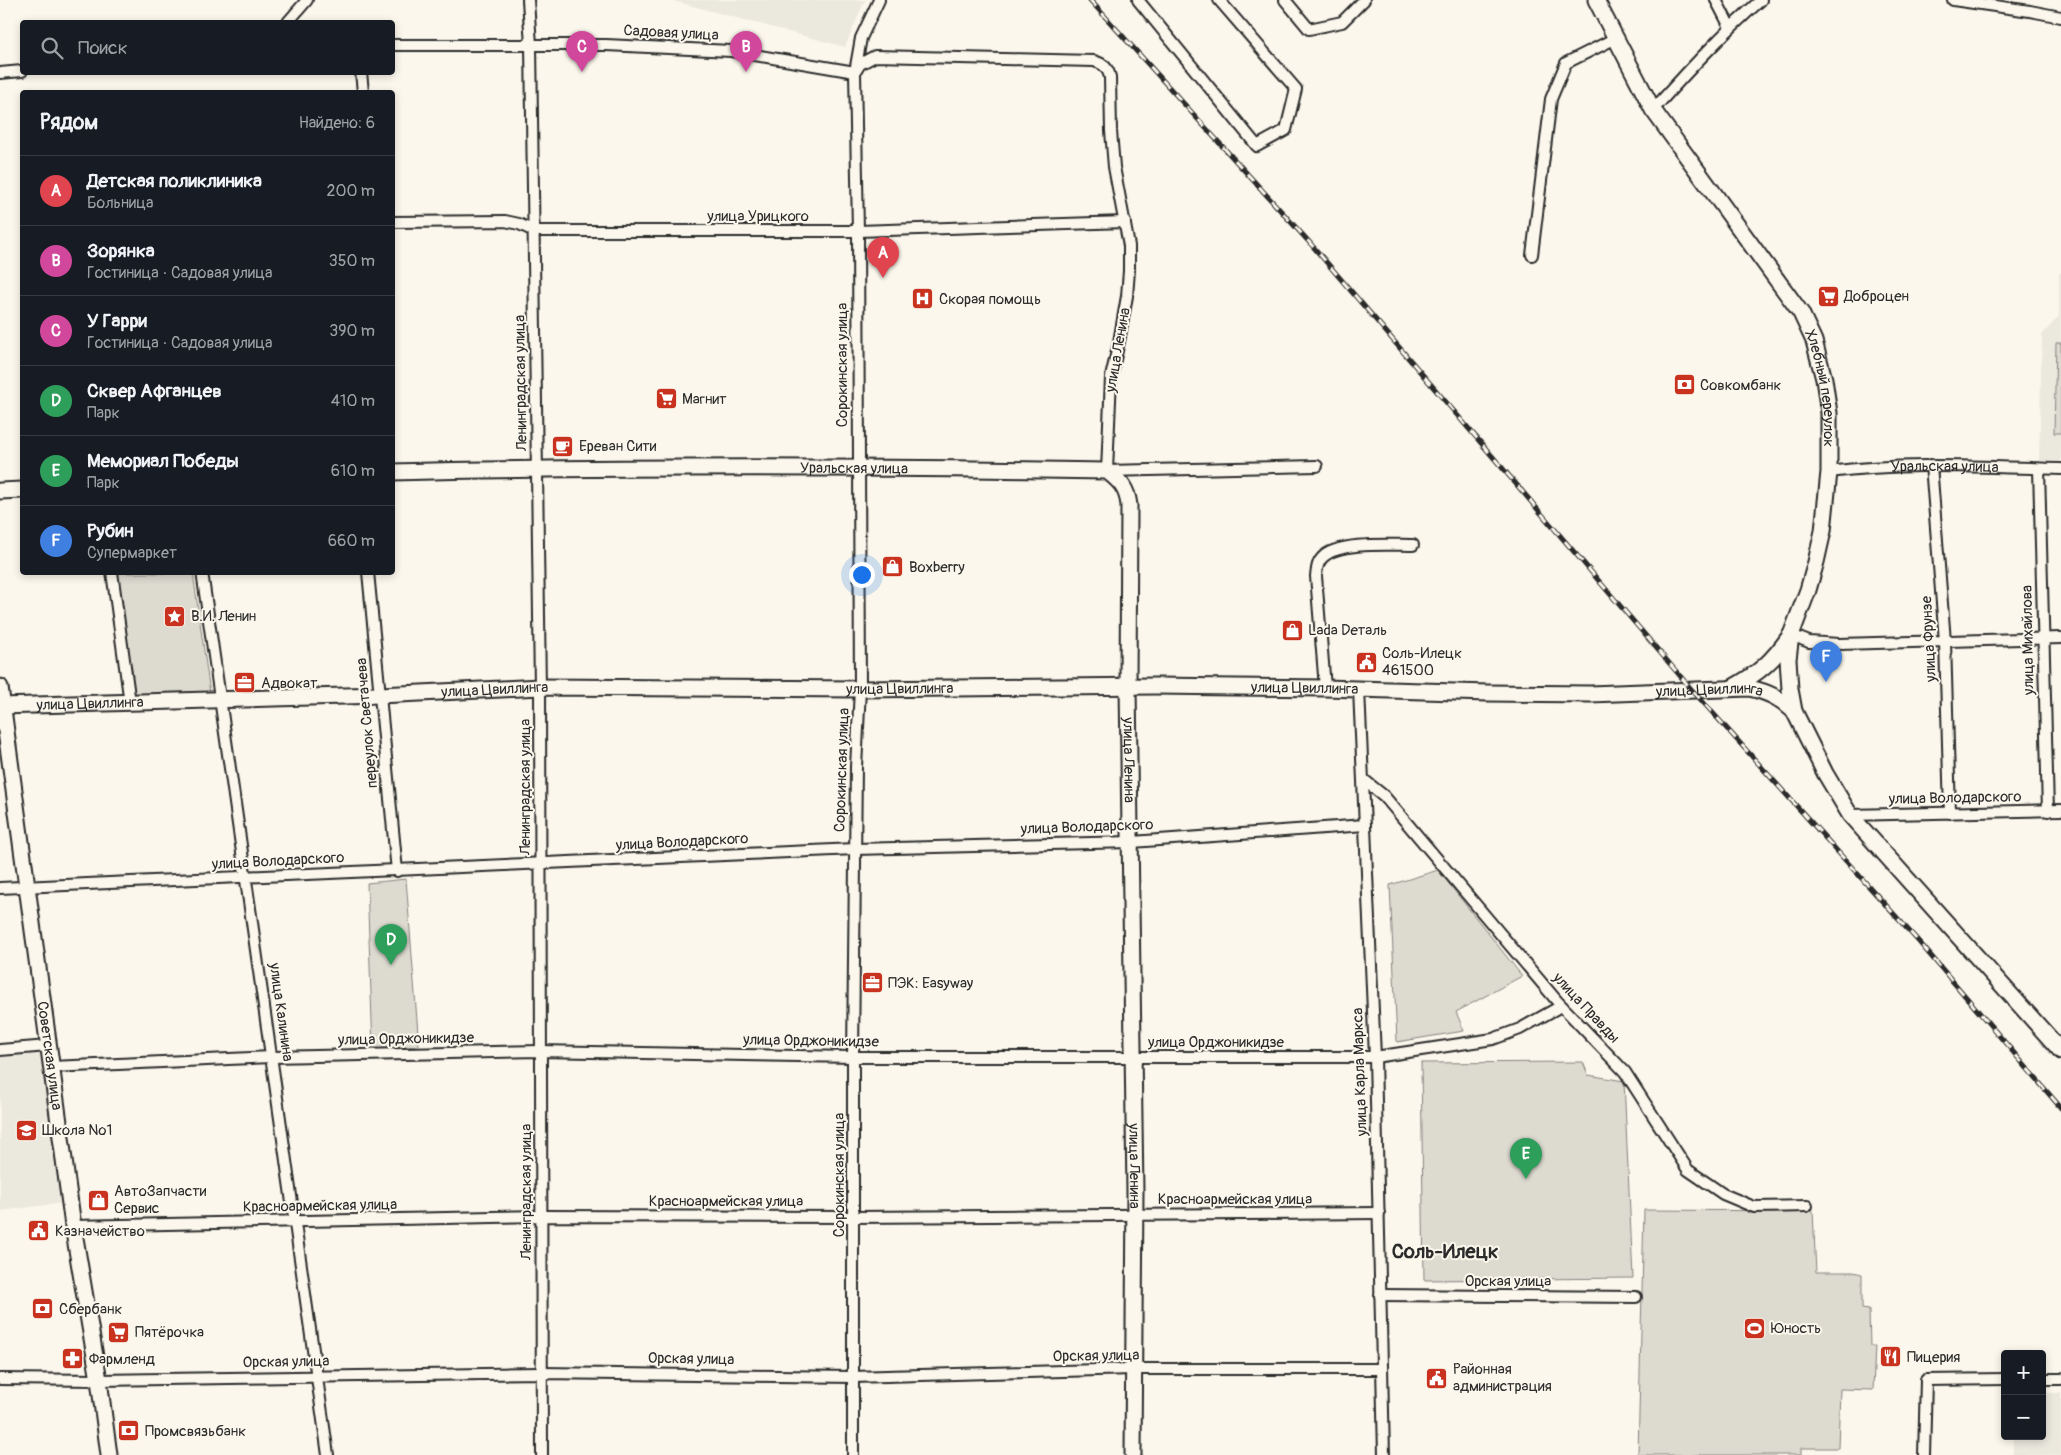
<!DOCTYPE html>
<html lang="ru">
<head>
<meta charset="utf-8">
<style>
	body { margin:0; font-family:Pangolin,sans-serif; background:#242831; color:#f1f3f6 }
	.controls { position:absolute; right:15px; bottom:15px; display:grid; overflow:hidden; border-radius:5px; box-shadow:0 2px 8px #0003 }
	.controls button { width:45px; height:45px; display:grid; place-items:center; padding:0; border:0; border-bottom:1px solid #363941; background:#171b24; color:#f1f3f6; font:25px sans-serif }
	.you { position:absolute; left:861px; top:574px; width:18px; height:18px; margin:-12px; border:4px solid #fff; border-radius:50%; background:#1a73e8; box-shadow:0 0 0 8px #1a73e833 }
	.badge { display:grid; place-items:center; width:32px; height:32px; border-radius:50%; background:#7c3aed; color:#fff; font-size:16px; font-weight:700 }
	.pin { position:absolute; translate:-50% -41px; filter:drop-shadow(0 1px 2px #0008) }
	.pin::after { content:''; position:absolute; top:26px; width:18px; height:15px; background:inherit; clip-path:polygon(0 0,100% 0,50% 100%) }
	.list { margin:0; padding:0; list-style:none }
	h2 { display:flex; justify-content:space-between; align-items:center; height:65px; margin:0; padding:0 20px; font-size:21px }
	h2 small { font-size:16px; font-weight:400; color:#9ea1a6 }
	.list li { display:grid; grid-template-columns:32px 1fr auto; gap:15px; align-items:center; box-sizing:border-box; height:70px; padding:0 20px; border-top:1px solid #363941 }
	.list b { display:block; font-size:19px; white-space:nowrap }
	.list p { margin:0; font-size:16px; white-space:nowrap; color:#9ea1a6 }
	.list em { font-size:16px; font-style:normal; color:#9ea1a6 }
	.icon { flex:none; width:28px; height:28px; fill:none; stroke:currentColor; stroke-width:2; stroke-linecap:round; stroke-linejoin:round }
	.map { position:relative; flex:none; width:2061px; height:1455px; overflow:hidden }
	.search { position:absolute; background:#171b24; box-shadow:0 2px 8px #0003; left:20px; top:20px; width:375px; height:55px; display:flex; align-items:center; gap:12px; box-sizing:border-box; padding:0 18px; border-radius:5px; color:#9ea1a6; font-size:19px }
	.panel { position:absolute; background:#171b24; box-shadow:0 2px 8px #0003; left:20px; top:90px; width:375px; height:485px; border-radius:5px }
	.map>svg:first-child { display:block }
</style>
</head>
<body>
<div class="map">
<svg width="2061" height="1455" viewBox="0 0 2061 1455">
	<rect width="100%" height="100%" fill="#fbf7ec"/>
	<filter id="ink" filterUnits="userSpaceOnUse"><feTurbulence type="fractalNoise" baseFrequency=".02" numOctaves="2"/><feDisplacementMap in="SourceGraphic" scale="10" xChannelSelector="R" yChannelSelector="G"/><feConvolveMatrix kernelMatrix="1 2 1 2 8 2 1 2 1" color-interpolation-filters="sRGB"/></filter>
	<g filter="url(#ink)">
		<!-- built -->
		<path fill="#ebe8de" d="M670 0H865L845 47Z
			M2059 273H2061V461H2039L2042 335 2059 316Z
			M41 1053 62 1203 0 1211V1057Z
			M2042 1393H2061V1455H2013V1436H2042Z"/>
		<!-- green -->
		<path fill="#dddad0" stroke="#84827e" d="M2056 343H2061V433H2054Z
			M118 573H193L210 693 135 696Z
			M1438 870 1522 976 1456 1012 1464 1031 1397 1042 1390 885Z
			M406 879 419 1046 373 1049 367 883Z
			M1583 1062 1588 1075 1624 1081 1633 1278 1424 1280 1421 1063Z
			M1644 1210 1813 1211 1816 1272H1853L1862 1274V1309L1869 1310 1870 1346H1875L1873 1390 1840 1389 1838 1448H1801V1455H1638Z"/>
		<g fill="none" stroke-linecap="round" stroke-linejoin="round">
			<defs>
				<g id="street">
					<path d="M528 0 531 45 540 687 542 1455"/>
					<path d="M1138 0 1257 146 1286 130 1296 89 1219 0"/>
					<path d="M1285 0 1309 29 1342 22 1364 0"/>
					<path d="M1716 0 1730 27"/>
					<path d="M1953 0 2030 11 2061 17"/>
					<path d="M288 22 307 0"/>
					<path d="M392 45H606L731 51 855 72 860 64 875 56 1094 61C1104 64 1108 68 1110 77L1111 131 1114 167 1129 246V271L1127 296 1119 342 1111 377 1107 471 1317 466"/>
					<path d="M361 72 363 92"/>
					<path d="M0 73 22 71"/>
					<path d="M1653 110C1688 71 1722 34 1761 0"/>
					<path d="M392 222 505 221 519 224 534 231H858L1125 222"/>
					<path d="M1532 255 1551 99 1566 63 1616 38"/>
					<path d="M1931 465 1945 641 1950 813"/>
					<path d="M2039 469 2048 811"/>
					<path id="s1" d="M1829 472C1906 462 1983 467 2061 469"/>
					<path d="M112 572 130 703"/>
					<path d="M202 572 328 1455"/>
					<path d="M368 572 397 871"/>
					<path d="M1791 635 1809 642 1839 644 2061 638"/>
					<path d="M1325 688 1316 576C1317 569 1317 563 1322 558 1337 541 1392 545 1413 545"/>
					<path d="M1359 689 1375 1057 1384 1455"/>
					<path d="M1364 780 1384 796 1557 1001 1625 1072 1688 1170 1723 1194 1754 1207 1807 1206"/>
					<path d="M1850 815 2061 810"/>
					<path d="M0 888 855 849 1132 842 1365 825"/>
					<path d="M0 1050 48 1046"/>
					<path d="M52 1067 272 1057 540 1051 853 1057H1375L1493 1039 1520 1029 1561 1006"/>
					<path d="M73 1226 541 1216 854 1217 1379 1213"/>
					<path d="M1380 1295 1636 1297"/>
					<path d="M0 1379 99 1380 541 1373 853 1377 1133 1369H1382"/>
					<path d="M2042 1379H2061"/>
					<path d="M853 1455V1057L856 767 860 689 858 231 855 72 861 38 879 0"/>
					<path d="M1924 1455 1926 1380 2005 1379"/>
				</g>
				<g id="secondary">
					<path id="s2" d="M1596 0 1653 110 1801 313 1814 341 1824 379 1829 413V472L1823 531 1816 562 1808 590 1791 635 1788 659 1790 689 1794 711 1825 773 1850 815 2061 1051"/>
					<path id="s3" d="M392 472C631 466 869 467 1107 471 1120 481 1127 488 1129 505L1128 686 1135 1192 1133 1455"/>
					<path d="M0 491 22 490"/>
					<path id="s4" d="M0 687 73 1226 99 1380 109 1455"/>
					<path d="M1732 688C1760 672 1772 662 1790 636"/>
					<path id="s5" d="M0 706 380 695 540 687 860 689 1155 686 1325 688 1488 693 1590 694 1749 688C1768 692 1780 698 1794 711"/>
				</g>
			</defs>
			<!-- street casing -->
			<use href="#street" stroke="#2b2b2b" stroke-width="14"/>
			<!-- secondary casing -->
			<use href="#secondary" stroke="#2b2b2b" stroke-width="19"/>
			<!-- street -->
			<use href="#street" stroke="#fbf7ec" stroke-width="10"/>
			<!-- secondary -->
			<use href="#secondary" stroke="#fbf7ec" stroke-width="15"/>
			<defs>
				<path id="rail" d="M1090 0 1310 243 1693 691 1919 942 2061 1108"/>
			</defs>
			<!-- rail casing -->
			<use href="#rail" stroke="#2b2b2b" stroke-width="5"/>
			<!-- rail -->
			<use href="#rail" stroke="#fbf7ec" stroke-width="3" stroke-dasharray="9" stroke-linecap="butt"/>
		</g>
	</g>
	<!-- icons -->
	<defs>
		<symbol id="supermarket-square" viewBox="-11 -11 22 22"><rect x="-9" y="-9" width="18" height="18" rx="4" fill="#c8321e" stroke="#fbf7ec"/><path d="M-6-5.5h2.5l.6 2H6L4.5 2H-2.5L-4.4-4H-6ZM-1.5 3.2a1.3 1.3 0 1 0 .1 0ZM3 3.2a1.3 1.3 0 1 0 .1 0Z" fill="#fff"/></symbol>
		<symbol id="hospital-square" viewBox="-11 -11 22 22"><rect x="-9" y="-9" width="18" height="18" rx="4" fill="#c8321e" stroke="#fbf7ec"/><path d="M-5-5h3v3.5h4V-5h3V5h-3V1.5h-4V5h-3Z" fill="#fff"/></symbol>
		<symbol id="bank-square" viewBox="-11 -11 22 22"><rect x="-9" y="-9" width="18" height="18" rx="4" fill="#c8321e" stroke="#fbf7ec"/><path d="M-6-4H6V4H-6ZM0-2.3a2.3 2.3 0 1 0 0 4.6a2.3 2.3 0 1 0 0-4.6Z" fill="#fff"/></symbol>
		<symbol id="cafe-square" viewBox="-11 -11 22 22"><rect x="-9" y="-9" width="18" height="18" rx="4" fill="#c8321e" stroke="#fbf7ec"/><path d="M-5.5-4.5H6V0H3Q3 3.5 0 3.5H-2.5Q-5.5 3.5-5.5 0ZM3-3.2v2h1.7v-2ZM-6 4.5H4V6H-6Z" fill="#fff"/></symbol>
		<symbol id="shop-square" viewBox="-11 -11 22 22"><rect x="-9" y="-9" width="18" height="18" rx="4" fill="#c8321e" stroke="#fbf7ec"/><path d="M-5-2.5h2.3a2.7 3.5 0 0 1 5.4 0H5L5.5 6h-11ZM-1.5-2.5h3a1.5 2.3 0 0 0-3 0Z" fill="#fff"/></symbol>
		<symbol id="sight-square" viewBox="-11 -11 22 22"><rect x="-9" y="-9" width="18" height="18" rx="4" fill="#c8321e" stroke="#fbf7ec"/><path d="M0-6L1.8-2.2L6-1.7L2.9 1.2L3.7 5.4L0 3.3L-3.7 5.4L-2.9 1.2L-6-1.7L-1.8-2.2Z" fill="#fff"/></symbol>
		<symbol id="civic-square" viewBox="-11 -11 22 22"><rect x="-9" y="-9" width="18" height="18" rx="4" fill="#c8321e" stroke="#fbf7ec"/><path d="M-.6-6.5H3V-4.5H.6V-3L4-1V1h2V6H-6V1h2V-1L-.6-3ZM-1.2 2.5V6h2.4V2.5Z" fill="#fff"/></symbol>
		<symbol id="office-square" viewBox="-11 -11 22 22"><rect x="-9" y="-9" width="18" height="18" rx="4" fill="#c8321e" stroke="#fbf7ec"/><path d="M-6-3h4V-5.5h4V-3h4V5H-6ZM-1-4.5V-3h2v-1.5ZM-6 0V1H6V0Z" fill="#fff"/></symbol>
		<symbol id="school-square" viewBox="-11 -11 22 22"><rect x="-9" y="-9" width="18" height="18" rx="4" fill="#c8321e" stroke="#fbf7ec"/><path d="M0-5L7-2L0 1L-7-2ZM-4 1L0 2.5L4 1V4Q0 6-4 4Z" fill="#fff"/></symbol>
		<symbol id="stadium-square" viewBox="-11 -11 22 22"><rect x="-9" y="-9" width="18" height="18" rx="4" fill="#c8321e" stroke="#fbf7ec"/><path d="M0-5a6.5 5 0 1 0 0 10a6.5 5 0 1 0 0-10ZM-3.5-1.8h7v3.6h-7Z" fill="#fff"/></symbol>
		<symbol id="restaurant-square" viewBox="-11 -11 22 22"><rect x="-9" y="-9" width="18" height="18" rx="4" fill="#c8321e" stroke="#fbf7ec"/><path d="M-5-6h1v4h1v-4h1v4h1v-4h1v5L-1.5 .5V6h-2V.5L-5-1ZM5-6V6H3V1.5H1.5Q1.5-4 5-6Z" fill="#fff"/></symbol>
		<symbol id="pharmacy-square" viewBox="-11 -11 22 22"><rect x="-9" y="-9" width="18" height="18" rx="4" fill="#c8321e" stroke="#fbf7ec"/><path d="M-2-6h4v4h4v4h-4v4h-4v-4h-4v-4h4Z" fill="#fff"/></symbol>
	</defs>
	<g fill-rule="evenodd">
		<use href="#supermarket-square" x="1816" y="284" width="25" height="25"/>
		<use href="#hospital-square" x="910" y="286" width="25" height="25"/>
		<use href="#bank-square" x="1672" y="372" width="25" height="25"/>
		<use href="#supermarket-square" x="654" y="386" width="25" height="25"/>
		<use href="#cafe-square" x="550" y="434" width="25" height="25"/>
		<use href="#shop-square" x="880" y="554" width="25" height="25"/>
		<use href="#sight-square" x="162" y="604" width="25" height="25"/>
		<use href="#shop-square" x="1280" y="618" width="25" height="25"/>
		<use href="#civic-square" x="1354" y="650" width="25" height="25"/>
		<use href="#office-square" x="232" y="670" width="25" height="25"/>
		<use href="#office-square" x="860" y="970" width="25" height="25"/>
		<use href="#school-square" x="14" y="1118" width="25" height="25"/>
		<use href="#shop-square" x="86" y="1188" width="25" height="25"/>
		<use href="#civic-square" x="26" y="1218" width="25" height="25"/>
		<use href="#bank-square" x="30" y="1296" width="25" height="25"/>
		<use href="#stadium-square" x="1742" y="1316" width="25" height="25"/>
		<use href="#supermarket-square" x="106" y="1320" width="25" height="25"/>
		<use href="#restaurant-square" x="1878" y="1344" width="25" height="25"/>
		<use href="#pharmacy-square" x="60" y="1346" width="25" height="25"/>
		<use href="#civic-square" x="1424" y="1366" width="25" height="25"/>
		<use href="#bank-square" x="116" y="1418" width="25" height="25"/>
	</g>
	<g text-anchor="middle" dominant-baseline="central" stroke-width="4" stroke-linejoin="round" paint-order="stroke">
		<!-- street labels -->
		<g font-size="15" fill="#2b2b2b" stroke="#fbf7ec">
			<text transform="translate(671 33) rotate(3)">Садовая улица</text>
			<text x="758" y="216">улица Урицкого</text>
			<text transform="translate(1118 350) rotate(-80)">улица Ленина</text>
			<text transform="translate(842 365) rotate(-90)">Сорокинская улица</text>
			<text transform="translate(521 383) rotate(-91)">Ленинградская улица</text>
			<text stroke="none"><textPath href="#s2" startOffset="454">Хлебный переулок</textPath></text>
			<text stroke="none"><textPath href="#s1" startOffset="116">Уральская улица</textPath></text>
			<text stroke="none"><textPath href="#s3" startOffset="462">Уральская улица</textPath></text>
			<text transform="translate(1929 639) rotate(-93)">улица Фрунзе</text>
			<text transform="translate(2028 640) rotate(-91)">улица Михайлова</text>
			<text stroke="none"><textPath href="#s5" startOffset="1305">улица Цвиллинга</textPath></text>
			<text stroke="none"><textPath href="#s5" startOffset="900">улица Цвиллинга</textPath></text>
			<text stroke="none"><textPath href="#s5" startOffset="495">улица Цвиллинга</textPath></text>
			<text stroke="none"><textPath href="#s5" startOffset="1710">улица Цвиллинга</textPath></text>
			<text stroke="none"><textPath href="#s5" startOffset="90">улица Цвиллинга</textPath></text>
			<text transform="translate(367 723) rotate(-95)">переулок Светачева</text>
			<text stroke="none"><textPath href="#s3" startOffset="1012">улица Ленина</textPath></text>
			<text transform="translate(842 770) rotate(-88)">Сорокинская улица</text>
			<text transform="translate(525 787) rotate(-90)">Ленинградская улица</text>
			<text transform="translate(1955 798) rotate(-1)">улица Володарского</text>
			<text transform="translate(1087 827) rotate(-2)">улица Володарского</text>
			<text transform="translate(682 842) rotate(-3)">улица Володарского</text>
			<text transform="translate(278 861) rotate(-3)">улица Володарского</text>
			<text transform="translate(1586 1008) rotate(47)">улица Правды</text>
			<text transform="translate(281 1012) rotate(82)">улица Калинина</text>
			<text transform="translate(406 1039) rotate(-1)">улица Орджоникидзе</text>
			<text transform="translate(811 1041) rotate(1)">улица Орджоникидзе</text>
			<text x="1216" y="1042">улица Орджоникидзе</text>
			<text stroke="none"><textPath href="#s4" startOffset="372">Советская улица</textPath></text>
			<text transform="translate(1360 1072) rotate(-92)">улица Карла Маркса</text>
			<text stroke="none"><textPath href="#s3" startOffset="1418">улица Ленина</textPath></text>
			<text transform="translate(839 1175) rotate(-90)">Сорокинская улица</text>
			<text transform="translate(526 1192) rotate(-90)">Ленинградская улица</text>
			<text x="1235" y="1199">Красноармейская улица</text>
			<text x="726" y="1201">Красноармейская улица</text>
			<text transform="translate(320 1206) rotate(-1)">Красноармейская улица</text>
			<text x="1508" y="1281">Орская улица</text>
			<text transform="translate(1096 1356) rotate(-1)">Орская улица</text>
			<text transform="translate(691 1359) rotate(1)">Орская улица</text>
			<text transform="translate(286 1362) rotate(-1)">Орская улица</text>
		</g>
		<!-- poi labels -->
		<g font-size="15" fill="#2b2b2b" stroke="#fbf7ec" text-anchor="start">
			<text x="1844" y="296">Доброцен</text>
			<text x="939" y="299">Скорая помощь</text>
			<text x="1700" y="385">Совкомбанк</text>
			<text x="682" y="399">Магнит</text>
			<text x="579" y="446">Ереван Сити</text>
			<text x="909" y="567">Boxberry</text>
			<text x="191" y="616">В.И. Ленин</text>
			<text x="1308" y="630">Lada Dеталь</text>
			<text x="1382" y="653">Соль-Илецк<tspan x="1382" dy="17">461500</tspan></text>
			<text x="261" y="683">Адвокат</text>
			<text x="888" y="983">ПЭК: Easyway</text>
			<text x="42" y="1130">Школа №1</text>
			<text x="114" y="1191">АвтоЗапчасти<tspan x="114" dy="17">Сервис</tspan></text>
			<text x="55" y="1231">Казначейство</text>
			<text x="59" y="1309">Сбербанк</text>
			<text x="1771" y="1328">Юность</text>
			<text x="135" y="1332">Пятёрочка</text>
			<text x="1907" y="1357">Пицерия</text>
			<text x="89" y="1359">Фармленд</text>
			<text x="1453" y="1369">Районная<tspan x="1453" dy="17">администрация</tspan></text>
			<text x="145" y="1431">Промсвязьбанк</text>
		</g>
		<!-- district labels -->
		<g font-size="20" font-weight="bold" fill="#2b2b2b" stroke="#fbf7ec">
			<text x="1445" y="1251">Соль-Илецк</text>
		</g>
	</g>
</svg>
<div class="controls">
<button>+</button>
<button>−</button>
</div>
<div class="you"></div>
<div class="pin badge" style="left:883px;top:278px;background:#e0444e">A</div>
<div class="pin badge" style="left:746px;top:72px;background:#d1479c">B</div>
<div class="pin badge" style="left:582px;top:72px;background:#d1479c">C</div>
<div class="pin badge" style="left:391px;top:965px;background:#2e9e5b">D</div>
<div class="pin badge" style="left:1526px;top:1179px;background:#2e9e5b">E</div>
<div class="pin badge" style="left:1826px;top:682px;background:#3f7fe0">F</div>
<div class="search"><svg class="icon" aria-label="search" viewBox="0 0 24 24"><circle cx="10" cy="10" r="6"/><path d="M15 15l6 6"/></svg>Поиск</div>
<section class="panel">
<h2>Рядом<small>Найдено: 6</small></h2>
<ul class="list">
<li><span class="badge" style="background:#e0444e">A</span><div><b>Детская поликлиника</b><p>Больница</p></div><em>200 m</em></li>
<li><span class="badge" style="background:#d1479c">B</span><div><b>Зорянка</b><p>Гостиница · Садовая улица</p></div><em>350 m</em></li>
<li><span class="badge" style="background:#d1479c">C</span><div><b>У Гарри</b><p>Гостиница · Садовая улица</p></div><em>390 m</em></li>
<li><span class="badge" style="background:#2e9e5b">D</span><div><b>Сквер Афганцев</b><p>Парк</p></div><em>410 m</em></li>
<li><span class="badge" style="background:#2e9e5b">E</span><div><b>Мемориал Победы</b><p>Парк</p></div><em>610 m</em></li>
<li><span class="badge" style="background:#3f7fe0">F</span><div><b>Рубин</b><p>Супермаркет</p></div><em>660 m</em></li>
</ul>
</section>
</div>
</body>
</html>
